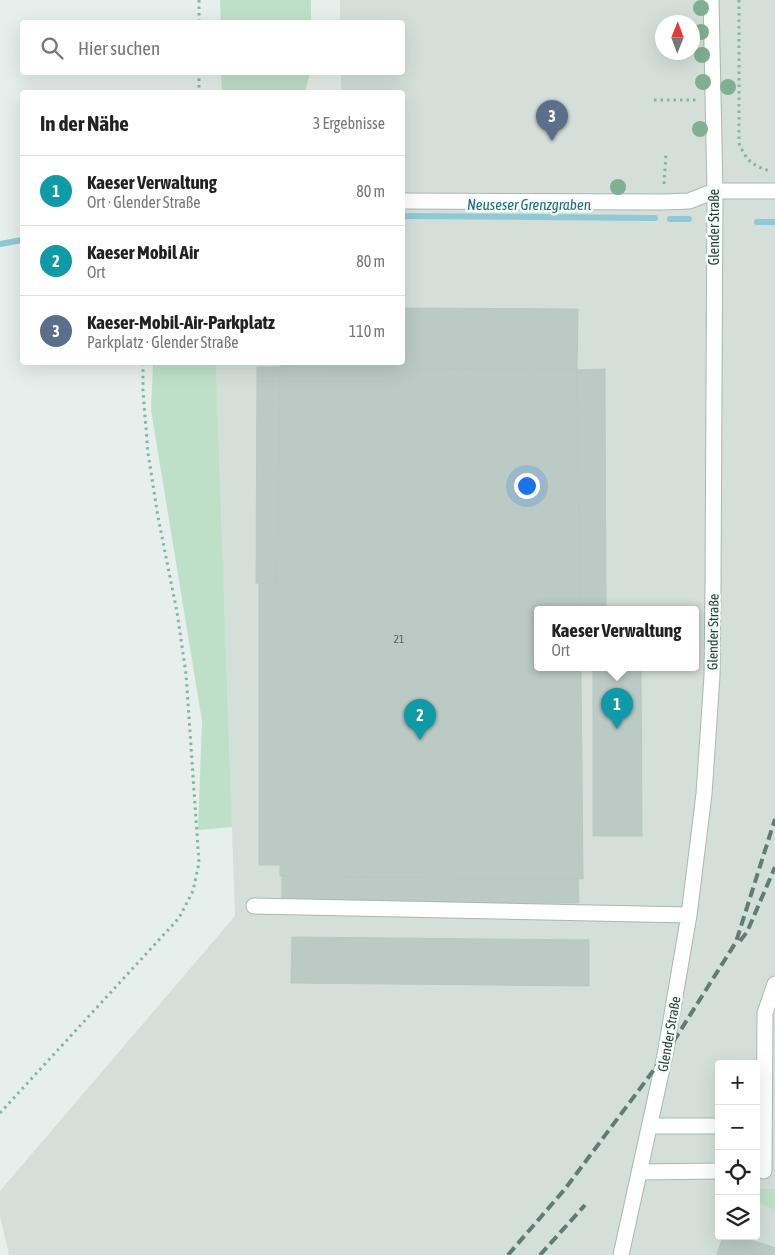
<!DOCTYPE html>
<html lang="de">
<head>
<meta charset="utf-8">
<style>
	body { margin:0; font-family:"Asap Condensed",sans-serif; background:#f6f6f6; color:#222 }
	.controls { position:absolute; right:15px; bottom:15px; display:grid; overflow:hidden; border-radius:5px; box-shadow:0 5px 20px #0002 }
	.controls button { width:45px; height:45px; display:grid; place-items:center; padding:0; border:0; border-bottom:1px solid #e0e0e0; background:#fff; color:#222; font:25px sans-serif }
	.compass { position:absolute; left:655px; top:15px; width:45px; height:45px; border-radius:50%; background:#fff; box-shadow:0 5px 20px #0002; rotate:1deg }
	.you { position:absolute; left:526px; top:485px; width:18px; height:18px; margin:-12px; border:4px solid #fff; border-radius:50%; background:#1a73e8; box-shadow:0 0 0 8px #1a73e833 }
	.badge { display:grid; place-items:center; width:32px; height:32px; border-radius:50%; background:#ea580c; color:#fff; font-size:16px; font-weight:700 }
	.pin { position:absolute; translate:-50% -41px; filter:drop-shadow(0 1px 2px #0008) }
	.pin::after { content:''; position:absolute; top:26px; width:18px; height:15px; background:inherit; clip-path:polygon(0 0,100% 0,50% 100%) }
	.popup { position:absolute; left:534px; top:606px; width:165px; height:65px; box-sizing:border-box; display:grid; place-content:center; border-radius:5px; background:#fff; filter:drop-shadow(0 1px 4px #0005); font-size:16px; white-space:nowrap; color:#767676 }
	.popup b { font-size:19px; color:#222 }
	.popup::after { content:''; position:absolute; left:50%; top:100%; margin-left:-10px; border:10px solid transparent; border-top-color:#fff }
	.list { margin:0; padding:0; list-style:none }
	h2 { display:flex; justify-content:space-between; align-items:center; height:65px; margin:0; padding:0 20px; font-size:21px }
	h2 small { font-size:16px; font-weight:400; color:#767676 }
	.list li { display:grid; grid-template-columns:32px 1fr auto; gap:15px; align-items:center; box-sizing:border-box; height:70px; padding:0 20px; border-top:1px solid #e0e0e0 }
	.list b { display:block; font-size:19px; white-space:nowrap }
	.list p { margin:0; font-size:16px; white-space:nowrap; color:#767676 }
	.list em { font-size:16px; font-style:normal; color:#767676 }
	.icon { flex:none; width:28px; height:28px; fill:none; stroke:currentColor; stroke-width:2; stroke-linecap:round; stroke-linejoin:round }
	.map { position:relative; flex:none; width:775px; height:1255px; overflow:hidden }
	.search { position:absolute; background:#fff; box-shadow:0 5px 20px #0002; left:20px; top:20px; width:385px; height:55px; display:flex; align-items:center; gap:12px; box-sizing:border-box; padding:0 18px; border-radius:5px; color:#767676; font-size:19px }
	.panel { position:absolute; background:#fff; box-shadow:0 5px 20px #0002; left:20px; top:90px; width:385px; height:275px; border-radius:5px }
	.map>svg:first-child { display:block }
</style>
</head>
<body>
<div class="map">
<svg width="775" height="1255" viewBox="0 0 775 1255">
	<rect width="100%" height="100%" fill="#e6efeb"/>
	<!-- built -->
	<path fill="#d4dfda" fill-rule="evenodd" d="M340 0H775V1255H9L0 1216V1191L235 916 216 363 402 362V92H341V73L402 72V22H340ZM662 22H692V52H662ZM538 610H696V668H538ZM719 1064H756V1236H719Z"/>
	<!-- green -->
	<path fill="#bfe0c8" d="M220 0H311V22H221Z
		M221 73H310L305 92H222Z
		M153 363H216L232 827 198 830 202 721 151 410Z
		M756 1189H775V1211L756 1200Z"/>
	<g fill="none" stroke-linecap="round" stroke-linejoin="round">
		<!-- stream -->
		<path stroke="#8ec9d4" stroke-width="6" d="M402 216 655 218
			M670 219H689
			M757 222H775
			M0 244 22 240"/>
	</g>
	<!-- building -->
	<path fill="#bbcac4" stroke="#b8c9c2" d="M402 308 578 309 577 370 280 367V362H402Z
		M257 367H280L277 583H256Z
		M280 367 577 370 580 610H538V668H581L583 879 280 876V865H259V583H277Z
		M605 369 606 610H580L577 370Z
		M593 668H641L642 836H593Z
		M282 876 578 879 579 903H282Z
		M292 937 589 940V986L291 983Z
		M723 1236H737L770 1246 767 1255H717Z
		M770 1246 775 1248V1255H767Z"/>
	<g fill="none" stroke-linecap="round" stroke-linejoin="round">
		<defs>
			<path id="minor" d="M402 201 664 202 689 201 715 191H775
				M254 906 689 915
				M651 1126H719
				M764 1171 765 1013 775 984
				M639 1172 719 1171
				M621 1255 665 1055 689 915 704 794 712 676 713 586 715 191 711 0"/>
		</defs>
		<!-- minor casing -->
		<use href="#minor" stroke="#a8b8b2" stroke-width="17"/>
		<!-- path -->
		<path stroke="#86b3a5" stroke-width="3" stroke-dasharray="2.5 4" stroke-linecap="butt" d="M199 0V22
			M739 0V143C746 160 751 165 770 171
			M199 72V92
			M654 100H696
			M664 184 666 154
			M0 1113 179 918 193 891 199 863 186 674 177 612 158 517 148 453 143 391V362"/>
		<!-- minor -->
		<use href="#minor" stroke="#fff" stroke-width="15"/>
		<!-- rail -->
		<path stroke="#5f7d75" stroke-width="4" stroke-dasharray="10 5" stroke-linecap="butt" d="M740 941 747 932 775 867
			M508 1255 565 1189 665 1055 736 942 775 819
			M540 1255 585 1205"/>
	</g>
	<!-- trees -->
	<g fill="#80af93">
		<circle cx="701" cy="8" r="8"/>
		<circle cx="701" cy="32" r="8"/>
		<circle cx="702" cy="55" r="8"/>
		<circle cx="703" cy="82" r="8"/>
		<circle cx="728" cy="87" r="8"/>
		<circle cx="700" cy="129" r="8"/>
		<circle cx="618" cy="187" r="8"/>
	</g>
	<g text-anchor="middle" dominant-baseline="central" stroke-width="5" stroke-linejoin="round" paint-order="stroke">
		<!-- number labels -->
		<g font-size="11" fill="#4a645c">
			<text x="399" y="639">21</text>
		</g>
		<!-- street labels -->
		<g font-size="14" fill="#24423a" stroke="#f7fbf9">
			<text transform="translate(714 227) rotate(-90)">Glender Straße</text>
			<text transform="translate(713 632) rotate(-89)">Glender Straße</text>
			<text transform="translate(669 1034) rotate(-80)">Glender Straße</text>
		</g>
		<!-- water labels -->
		<g font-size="15" font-style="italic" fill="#1c6f80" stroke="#f7fbf9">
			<text x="529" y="204">Neuseser Grenzgraben</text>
		</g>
	</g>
</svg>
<div class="controls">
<button>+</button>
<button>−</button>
<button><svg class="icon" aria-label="locate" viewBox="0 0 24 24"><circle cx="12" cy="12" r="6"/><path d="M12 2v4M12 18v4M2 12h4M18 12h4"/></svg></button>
<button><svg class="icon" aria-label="layers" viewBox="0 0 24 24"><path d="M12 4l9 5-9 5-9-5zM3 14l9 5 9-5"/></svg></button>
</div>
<svg class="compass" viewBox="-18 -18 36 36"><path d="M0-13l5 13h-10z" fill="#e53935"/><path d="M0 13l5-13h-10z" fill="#767676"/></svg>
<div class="you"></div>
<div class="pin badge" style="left:617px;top:729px;background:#0f9aa8">1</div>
<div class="popup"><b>Kaeser Verwaltung</b>Ort</div>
<div class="pin badge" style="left:420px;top:740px;background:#0f9aa8">2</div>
<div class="pin badge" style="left:552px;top:141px;background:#5c6f8a">3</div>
<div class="search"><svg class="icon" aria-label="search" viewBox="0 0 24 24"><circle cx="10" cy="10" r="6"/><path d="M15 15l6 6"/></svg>Hier suchen</div>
<section class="panel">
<h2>In der Nähe<small>3 Ergebnisse</small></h2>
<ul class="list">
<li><span class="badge" style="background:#0f9aa8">1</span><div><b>Kaeser Verwaltung</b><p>Ort · Glender Straße</p></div><em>80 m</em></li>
<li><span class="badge" style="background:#0f9aa8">2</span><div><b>Kaeser Mobil Air</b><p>Ort</p></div><em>80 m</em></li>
<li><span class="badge" style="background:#5c6f8a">3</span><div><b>Kaeser-Mobil-Air-Parkplatz</b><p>Parkplatz · Glender Straße</p></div><em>110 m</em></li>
</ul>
</section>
</div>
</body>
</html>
